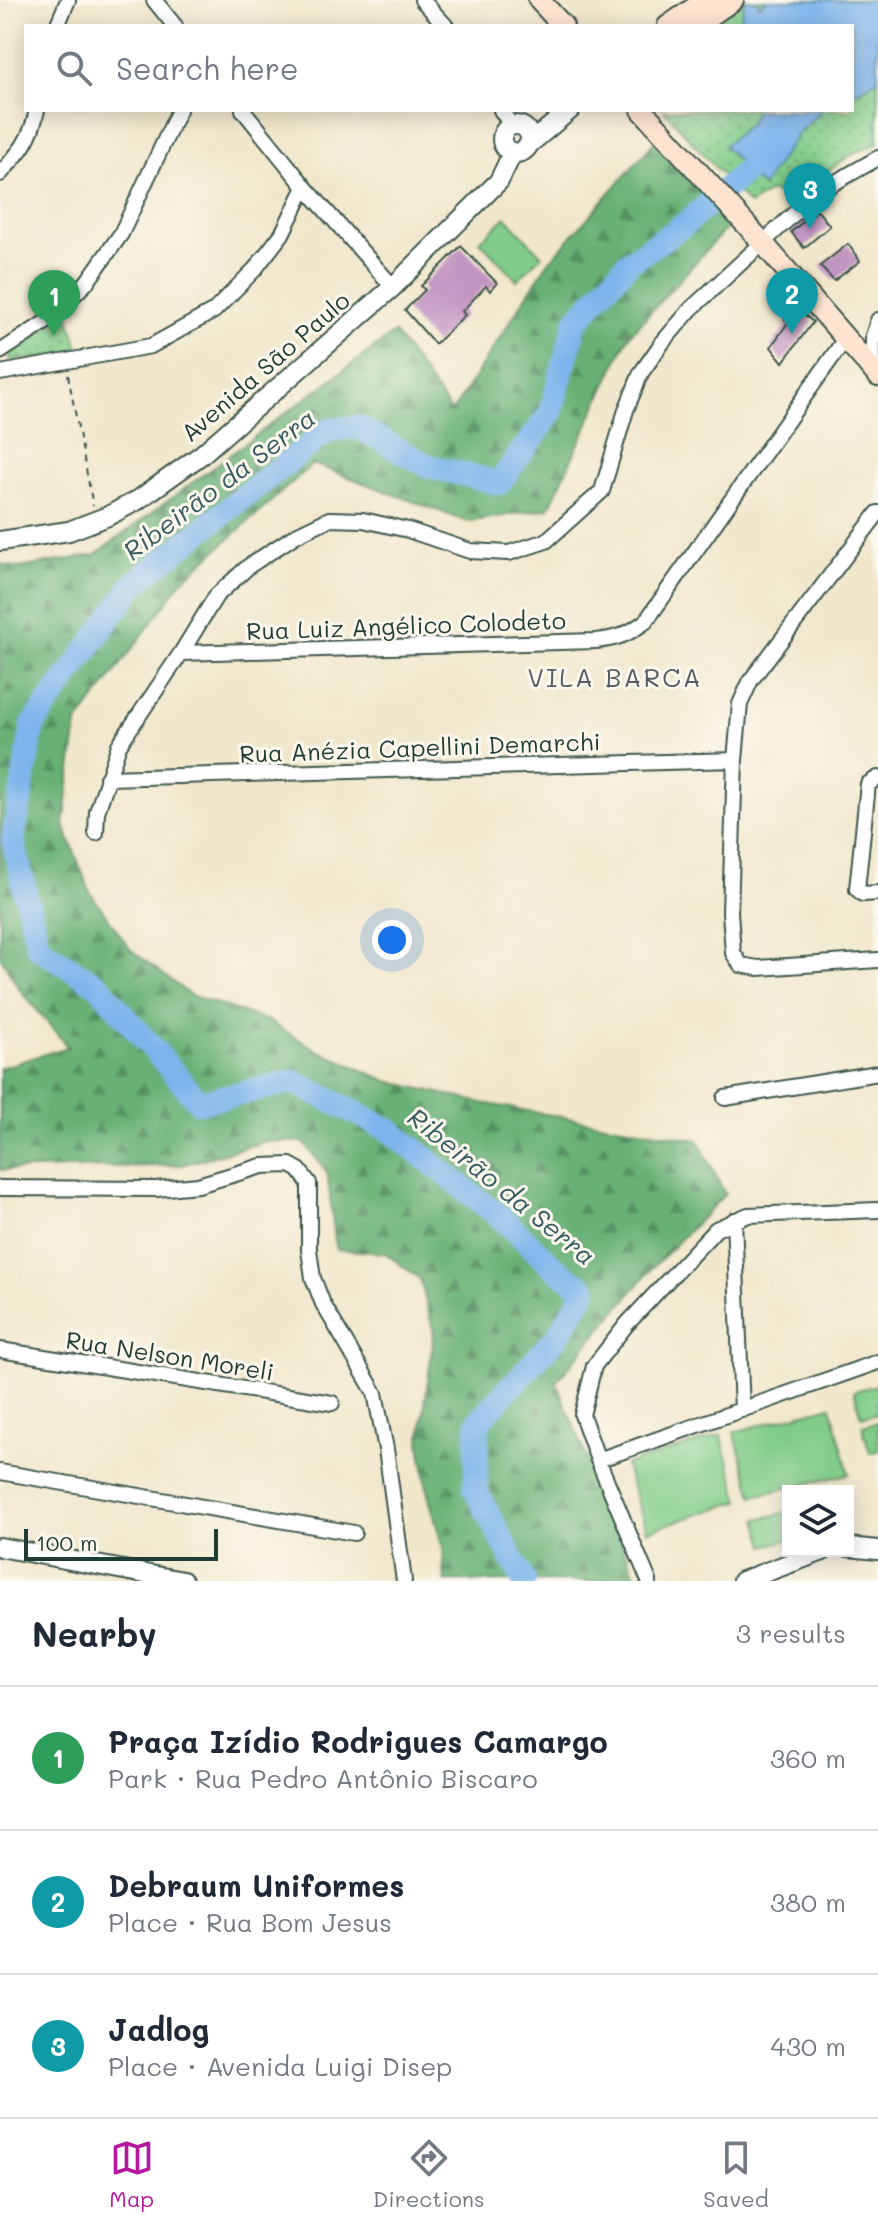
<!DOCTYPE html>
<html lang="en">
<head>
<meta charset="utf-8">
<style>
	body { margin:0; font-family:Mali,sans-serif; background:#f6f6f7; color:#1f2937 }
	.controls { position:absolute; right:24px; bottom:24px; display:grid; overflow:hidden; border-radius:0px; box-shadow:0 4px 20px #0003 }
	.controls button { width:72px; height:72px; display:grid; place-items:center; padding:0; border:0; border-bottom:2px solid #e0e1e3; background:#fff; color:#1f2937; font:40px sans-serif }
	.scale { position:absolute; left:24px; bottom:20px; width:194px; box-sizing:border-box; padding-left:8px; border:4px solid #1f3d34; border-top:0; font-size:22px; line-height:28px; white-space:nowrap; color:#1f3d34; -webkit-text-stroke:6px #fbf7ec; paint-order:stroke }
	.you { position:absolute; left:392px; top:940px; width:28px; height:28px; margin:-20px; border:6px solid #fff; border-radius:50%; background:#1a73e8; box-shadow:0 0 0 12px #1a73e833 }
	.badge { display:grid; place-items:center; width:52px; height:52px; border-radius:50%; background:#b5179e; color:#fff; font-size:26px; font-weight:700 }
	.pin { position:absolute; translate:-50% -66px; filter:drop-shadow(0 2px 4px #0008) }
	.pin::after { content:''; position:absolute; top:42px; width:28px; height:24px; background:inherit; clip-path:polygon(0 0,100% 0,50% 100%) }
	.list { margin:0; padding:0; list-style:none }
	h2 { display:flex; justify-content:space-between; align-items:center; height:104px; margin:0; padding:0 32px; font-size:34px }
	h2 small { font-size:26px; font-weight:400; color:#747a83 }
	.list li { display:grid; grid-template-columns:52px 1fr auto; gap:24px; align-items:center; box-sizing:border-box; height:144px; padding:0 32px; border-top:2px solid #e0e1e3 }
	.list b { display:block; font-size:30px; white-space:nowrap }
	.list p { margin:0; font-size:26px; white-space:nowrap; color:#747a83 }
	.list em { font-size:26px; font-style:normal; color:#747a83 }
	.icon { flex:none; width:44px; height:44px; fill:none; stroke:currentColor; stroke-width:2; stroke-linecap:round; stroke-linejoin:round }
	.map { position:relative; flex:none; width:878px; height:1581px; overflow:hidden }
	.search { position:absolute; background:#fff; box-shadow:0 4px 20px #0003; left:24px; right:24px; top:24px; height:88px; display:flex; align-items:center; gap:20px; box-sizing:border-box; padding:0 28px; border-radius:0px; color:#747a83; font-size:30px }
	.sheet { height:536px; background:#fff }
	nav { display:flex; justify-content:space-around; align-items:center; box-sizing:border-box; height:112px; border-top:2px solid #e0e1e3; background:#fff; font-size:22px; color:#747a83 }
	nav a { display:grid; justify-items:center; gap:4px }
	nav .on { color:#b5179e }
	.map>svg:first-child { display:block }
</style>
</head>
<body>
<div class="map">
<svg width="878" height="1581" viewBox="0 0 878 1581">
	<defs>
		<pattern id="forest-firs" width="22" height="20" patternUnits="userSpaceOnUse" patternTransform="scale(2)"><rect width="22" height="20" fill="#68b076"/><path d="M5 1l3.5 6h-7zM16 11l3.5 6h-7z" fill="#559062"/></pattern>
		<pattern id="park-dots" width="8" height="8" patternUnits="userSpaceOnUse" patternTransform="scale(2)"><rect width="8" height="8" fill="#81cc8a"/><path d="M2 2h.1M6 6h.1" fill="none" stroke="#69a772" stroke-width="1.8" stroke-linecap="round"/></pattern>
	</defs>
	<rect width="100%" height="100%" fill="#fbf7ec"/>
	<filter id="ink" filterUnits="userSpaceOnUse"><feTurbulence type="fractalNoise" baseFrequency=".0125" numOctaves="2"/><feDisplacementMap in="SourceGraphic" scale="16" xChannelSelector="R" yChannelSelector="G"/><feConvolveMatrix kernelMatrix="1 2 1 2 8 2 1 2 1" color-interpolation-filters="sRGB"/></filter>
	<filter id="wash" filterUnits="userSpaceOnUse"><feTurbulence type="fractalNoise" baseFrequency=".006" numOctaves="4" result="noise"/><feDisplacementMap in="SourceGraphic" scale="32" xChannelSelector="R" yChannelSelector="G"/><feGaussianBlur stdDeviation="1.8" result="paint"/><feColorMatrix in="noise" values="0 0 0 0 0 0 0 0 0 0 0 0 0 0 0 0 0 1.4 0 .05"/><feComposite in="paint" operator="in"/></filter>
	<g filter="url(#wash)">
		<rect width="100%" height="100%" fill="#f1e7cc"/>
		<!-- forest -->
		<path fill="url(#forest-firs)" stroke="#447655" stroke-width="2" d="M657 139 732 222 628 337 549 508 468 522 313 464 183 580 77 724 64 825 90 892 130 949 190 995 268 1021 317 1050 387 1081 482 1103 698 1140 725 1194 652 1268 556 1382 638 1581H445L443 1548 428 1495 420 1443 434 1333 420 1279 385 1253 336 1249 327 1172 303 1142 267 1141 182 1165 0 1170V1068L68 1047 19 989 0 956V564L19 568 95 555 394 333 452 412 547 264Z"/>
		<!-- park -->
		<path fill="url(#park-dots)" stroke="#50845f" stroke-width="2" d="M743 0H878V144L854 153 784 201 771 191 749 205 664 110H852V26H706Z
			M68 313 79 351 46 358 11 360 9 357 13 351Z"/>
		<!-- garden -->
		<path fill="#81cc8a" stroke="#50845f" stroke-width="2" d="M506 217 542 256 517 280 480 241Z
			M878 1385V1413L862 1417 854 1391Z
			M831 1406 849 1474 753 1496 734 1432Z
			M878 1422V1451L870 1453 862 1426Z
			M721 1435 740 1501 647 1531 625 1465Z
			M788 1512V1540L765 1546 757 1519Z"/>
		<!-- water -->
		<path fill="#7db4ec" stroke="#4e7890" stroke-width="2" d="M748 0H755L760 5 767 0H878V79L852 94V26H731L741 19 744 2Z
			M756 110H822L798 133 762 187 724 146 749 124Z"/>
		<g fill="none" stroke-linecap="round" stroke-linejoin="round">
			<!-- river -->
			<path stroke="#7db4ec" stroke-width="24" d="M524 1581 475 1489 478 1422 557 1337 586 1290 555 1268 504 1220 388 1129 294 1082 199 1102 99 986 38 947 13 840 33 725 135 583 328 430 358 427 428 466 499 483 550 414 576 321 629 262 685 224 746 171"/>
		</g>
		<g id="blocks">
			<!-- building -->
			<path fill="#c296c2" d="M817 210 830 226 804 248 791 232Z
				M848 244 860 261 834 281 820 266Z
				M461 246 497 283 490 291 486 286 462 311 465 315 435 344 405 310 425 290 421 286Z
				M795 307 813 322 783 362 771 347 789 321 785 319Z"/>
		</g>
	</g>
	<g filter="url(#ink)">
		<use href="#blocks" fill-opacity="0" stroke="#3e564b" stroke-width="2"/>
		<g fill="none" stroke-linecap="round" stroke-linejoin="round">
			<defs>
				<path id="minor" d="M154 0 175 26
					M422 0 446 26
					M57 26 68 0
					M243 110 305 187 393 287
					M501 110 511 125
					M0 174C20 152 31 140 37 110
					M0 352 46 322 87 282 121 234 179 110
					M873 371V336L878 320
					M0 373 151 346 214 311 255 269 282 234 305 187
					M878 513 751 680 740 704 735 760 730 912 733 953 741 965 758 968 878 960
					M181 653 596 641C617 639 629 634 646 621L845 339
					M107 778 735 760
					M878 778 868 784 857 889 863 894 878 893
					M96 833 97 812 119 745 181 653 216 596 249 566 296 535 329 519 363 520 408 530 470 551 509 553 546 541 602 491 626 410 641 373 662 343 691 309 797 211 820 191 878 158
					M725 1098 878 1073
					M0 1188 156 1189 198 1185 262 1166 290 1165 299 1170 309 1183V1250L313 1278 323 1304 375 1393 386 1449 404 1581
					M734 1220 742 1410
					M0 1350 332 1403
					M598 1460 878 1362
					M0 1472 354 1533
					M649 1581 598 1460 582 1415 594 1366 627 1324 716 1229 748 1215 878 1210"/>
				<path id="tertiary" d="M502 139a14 14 0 1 1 28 0a14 14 0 1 1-28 0Z
					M528 145 570 110
					M0 541 69 531 108 516 138 500 201 455 393 287 499 181 513 152
					M0 1547 183 1581
					M848 1547 878 1550
					M742 1581 823 1551"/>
				<path id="secondary" d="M539 0 563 26
					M668 26 706 0
					M695 26 733 0
					M642 110 762 242 878 376"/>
			</defs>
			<!-- minor casing -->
			<use href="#minor" stroke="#3e564b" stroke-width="18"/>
			<!-- tertiary casing -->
			<use href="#tertiary" stroke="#3e564b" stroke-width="22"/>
			<!-- secondary casing -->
			<use href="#secondary" stroke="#3e564b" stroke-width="24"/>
			<!-- path -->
			<path stroke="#3e564b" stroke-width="2" stroke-dasharray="6 6" stroke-linecap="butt" d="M68 375 93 506"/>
			<!-- minor -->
			<use href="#minor" stroke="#fff" stroke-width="14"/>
			<!-- tertiary -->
			<use href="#tertiary" stroke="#fff" stroke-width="18"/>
			<!-- secondary -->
			<use href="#secondary" stroke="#fde4d1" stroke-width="20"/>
		</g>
	</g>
	<g text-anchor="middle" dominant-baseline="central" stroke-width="6" stroke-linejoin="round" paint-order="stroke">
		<!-- street labels -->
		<g font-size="24" fill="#1f3d34" stroke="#fbf7ec">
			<text transform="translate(265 366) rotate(-41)">Avenida São Paulo</text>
			<text transform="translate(406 625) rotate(-2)">Rua Luiz Angélico Colodeto</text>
			<text transform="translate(420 747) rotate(-2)">Rua Anézia Capellini Demarchi</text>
			<text transform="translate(170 1355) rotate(9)">Rua Nelson Moreli</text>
		</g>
		<!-- water labels -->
		<g font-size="26" font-style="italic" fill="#365b62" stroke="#fbf7ec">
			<text transform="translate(219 484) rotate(-37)">Ribeirão da Serra</text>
			<text transform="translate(502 1186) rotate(39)">Ribeirão da Serra</text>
		</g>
		<!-- neighbourhood labels -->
		<g font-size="26" letter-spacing="2" fill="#585c66" stroke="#fbf7ec">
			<text x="615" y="677">VILA BARCA</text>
		</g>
	</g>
</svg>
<div class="controls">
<button><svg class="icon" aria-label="layers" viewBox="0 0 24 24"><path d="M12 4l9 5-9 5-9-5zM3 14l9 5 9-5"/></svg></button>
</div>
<div class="scale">100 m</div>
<div class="you"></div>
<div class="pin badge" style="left:54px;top:336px;background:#2e9e5b">1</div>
<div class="pin badge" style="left:792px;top:334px;background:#0f9aa8">2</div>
<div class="pin badge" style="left:810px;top:229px;background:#0f9aa8">3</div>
<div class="search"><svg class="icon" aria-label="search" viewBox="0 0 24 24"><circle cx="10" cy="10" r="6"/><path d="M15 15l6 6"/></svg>Search here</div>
</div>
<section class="sheet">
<h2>Nearby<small>3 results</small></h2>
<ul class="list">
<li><span class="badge" style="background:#2e9e5b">1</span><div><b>Praça Izídio Rodrigues Camargo</b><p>Park · Rua Pedro Antônio Biscaro</p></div><em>360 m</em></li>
<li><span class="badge" style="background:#0f9aa8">2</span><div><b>Debraum Uniformes</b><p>Place · Rua Bom Jesus</p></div><em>380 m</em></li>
<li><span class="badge" style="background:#0f9aa8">3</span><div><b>Jadlog</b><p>Place · Avenida Luigi Disep</p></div><em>430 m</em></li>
</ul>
</section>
<nav>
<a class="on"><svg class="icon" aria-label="map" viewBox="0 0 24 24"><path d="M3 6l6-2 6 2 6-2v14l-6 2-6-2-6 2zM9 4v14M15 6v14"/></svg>Map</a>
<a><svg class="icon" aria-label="directions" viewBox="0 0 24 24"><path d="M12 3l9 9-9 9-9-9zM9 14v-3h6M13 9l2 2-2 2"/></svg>Directions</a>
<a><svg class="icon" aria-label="saved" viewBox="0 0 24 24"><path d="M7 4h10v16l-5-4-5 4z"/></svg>Saved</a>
</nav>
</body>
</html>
